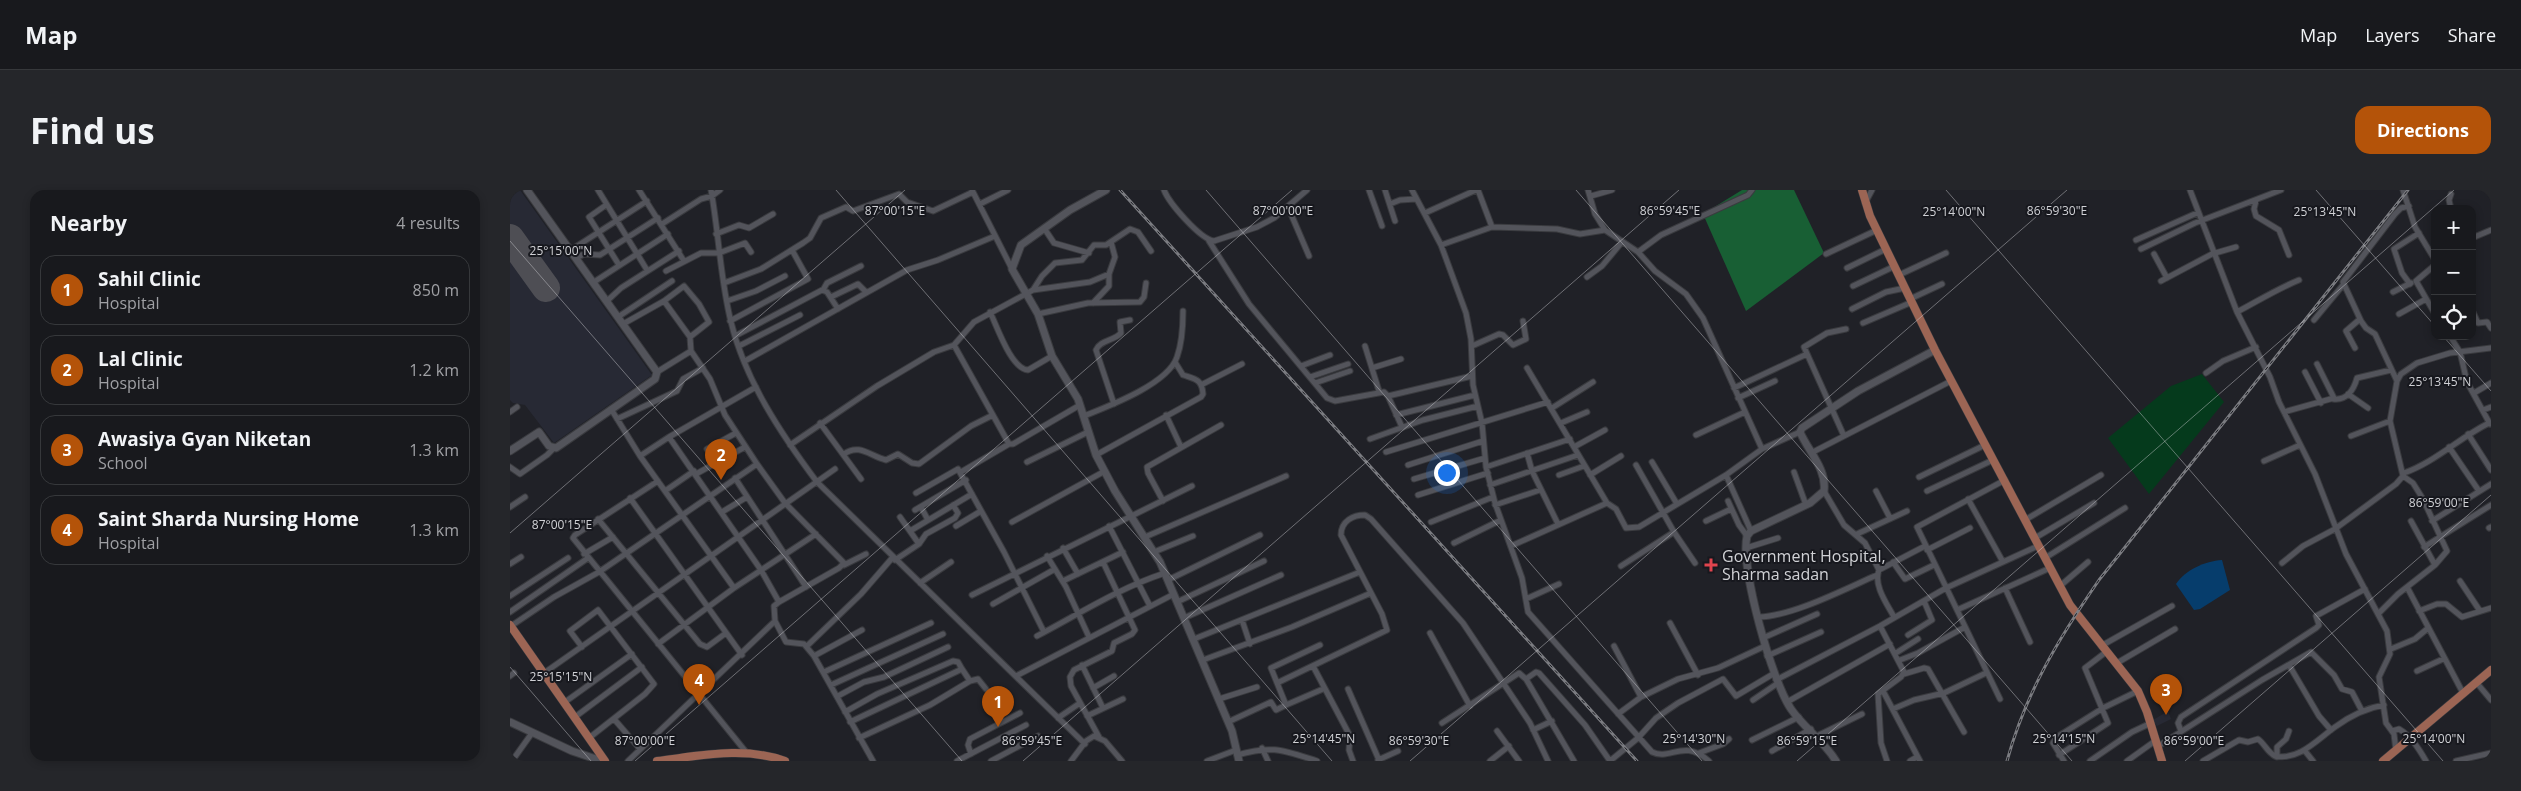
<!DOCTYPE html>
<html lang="en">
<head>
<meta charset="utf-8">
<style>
	body { margin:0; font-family:"Open Sans",sans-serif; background:#25262a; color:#f1f3f6 }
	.controls { position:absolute; right:15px; top:15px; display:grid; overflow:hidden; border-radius:10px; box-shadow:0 2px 8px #0003 }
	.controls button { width:45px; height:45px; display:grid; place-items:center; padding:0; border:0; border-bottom:1px solid #36383b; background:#18191d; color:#f1f3f6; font:25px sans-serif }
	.you { position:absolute; left:936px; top:282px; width:18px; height:18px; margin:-12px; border:4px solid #fff; border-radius:50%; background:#1a73e8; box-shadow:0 0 0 8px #1a73e833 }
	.badge { display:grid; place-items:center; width:32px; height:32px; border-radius:50%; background:#b45309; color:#fff; font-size:16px; font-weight:700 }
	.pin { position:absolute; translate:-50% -41px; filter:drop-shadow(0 1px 2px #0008) }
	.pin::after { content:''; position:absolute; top:26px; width:18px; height:15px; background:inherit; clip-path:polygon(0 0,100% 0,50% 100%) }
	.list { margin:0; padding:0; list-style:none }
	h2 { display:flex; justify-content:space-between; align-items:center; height:65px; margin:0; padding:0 20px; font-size:21px }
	h2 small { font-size:16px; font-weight:400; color:#9fa0a4 }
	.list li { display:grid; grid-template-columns:32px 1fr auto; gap:15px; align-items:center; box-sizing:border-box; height:70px; margin:0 10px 10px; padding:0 10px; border:1px solid #36383b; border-radius:15px }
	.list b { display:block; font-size:19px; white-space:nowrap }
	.list p { margin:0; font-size:16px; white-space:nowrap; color:#9fa0a4 }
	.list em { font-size:16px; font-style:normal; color:#9fa0a4 }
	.icon { flex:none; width:28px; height:28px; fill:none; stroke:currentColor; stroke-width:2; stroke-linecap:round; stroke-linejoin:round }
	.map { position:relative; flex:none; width:1981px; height:571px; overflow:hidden; border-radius:15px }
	header { display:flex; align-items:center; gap:30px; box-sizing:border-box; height:70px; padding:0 25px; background:#18191d; border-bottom:1px solid #36383b }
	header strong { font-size:24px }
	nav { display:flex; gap:28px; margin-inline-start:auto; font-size:18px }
	.intro { display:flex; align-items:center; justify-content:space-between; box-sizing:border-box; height:120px; padding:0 30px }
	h1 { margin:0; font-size:35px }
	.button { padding:12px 22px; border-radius:15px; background:#b45309; color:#fff; font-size:18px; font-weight:700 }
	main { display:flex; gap:30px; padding:0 30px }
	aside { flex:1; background:#18191d; border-radius:15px; box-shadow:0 2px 8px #0003 }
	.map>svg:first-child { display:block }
</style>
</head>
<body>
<header>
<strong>Map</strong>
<nav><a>Map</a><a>Layers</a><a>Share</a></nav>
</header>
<div class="intro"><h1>Find us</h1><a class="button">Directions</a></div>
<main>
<aside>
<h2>Nearby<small>4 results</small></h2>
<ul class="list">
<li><span class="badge">1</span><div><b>Sahil Clinic</b><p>Hospital</p></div><em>850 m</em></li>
<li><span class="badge">2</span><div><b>Lal Clinic</b><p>Hospital</p></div><em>1.2 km</em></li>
<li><span class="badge">3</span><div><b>Awasiya Gyan Niketan</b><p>School</p></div><em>1.3 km</em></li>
<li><span class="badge">4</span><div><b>Saint Sharda Nursing Home</b><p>Hospital</p></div><em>1.3 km</em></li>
</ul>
</aside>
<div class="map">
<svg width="1981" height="571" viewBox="0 0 1981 571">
	<rect width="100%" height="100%" fill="#202127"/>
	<!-- built -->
	<path fill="#272934" d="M0 0H10L142 185 44 253 15 215 3 213 0 210Z
		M1658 521 1661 529 1647 536 1643 530Z"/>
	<!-- green -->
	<path fill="#053a1c" d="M1692 184 1714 212 1639 304 1598 248 1661 196Z"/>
	<!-- forest -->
	<path fill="#185f34" d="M1232 0H1284L1314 63 1236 121 1193 24Z"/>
	<!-- water -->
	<path fill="#063d6c" d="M1712 370 1720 400 1690 419 1684 420 1666 394C1675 380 1695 371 1712 370Z"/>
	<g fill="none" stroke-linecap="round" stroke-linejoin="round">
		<!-- runway -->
		<path stroke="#4e4e54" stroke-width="28" d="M0 48 36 98"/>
		<defs>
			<path id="street" d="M88 0 137 80
				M129 0 174 71
				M201 0C209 44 210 88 221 132 235 190 271 244 307 292L575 554
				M462 0 502 79
				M654 0C659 13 690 49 704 51L747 37 764 28 797 0
				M859 0 872 36
				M875 0 885 31
				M902 0 931 55 956 123 961 149 963 195 972 233 976 277 985 313 1012 388 1018 422 1142 562C1161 571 1173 548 1199 571
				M968 0 982 37
				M1078 0 1085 24 1095 40 1128 62 1145 81 1176 104 1193 128 1252 259
				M1680 0 1727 122 1760 187 1769 212 1805 284 1836 364 1877 441 1880 464 1869 487 1876 533 1884 544 1886 561
				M1893 0 1905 37 1925 70
				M1941 4 1939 10 1941 19
				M1081 6 1102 0
				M1746 11 1744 19 1746 26 1769 40 1779 65
				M1355 13 1362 0
				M470 14 498 0
				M880 14 890 10 906 9
				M96 15 79 27 109 75
				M778 17 799 66
				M915 23 966 0
				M152 34 191 9 202 6 210 0
				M534 38 544 53 579 63
				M206 44 229 35 239 38 263 24
				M1962 48 1981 40
				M1626 50 1687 23
				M699 51 739 114 817 208 825 211 874 202 878 206 892 237
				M931 55 982 37 1047 39 1070 44 1095 40
				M1631 59 1685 33 1771 0
				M61 60 137 11
				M1128 62 1151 45 1238 5 1242 0
				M1316 64 1367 40
				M1644 64 1657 88
				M66 68 74 64 90 65 148 28
				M1925 75 1906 91 1925 124
				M1337 78 1376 59
				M156 81 191 63H209L235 53 241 62
				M1389 85 1436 63
				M1077 87 1092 76 1112 52
				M1651 91 1702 64 1726 57
				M84 92 158 44
				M214 93 251 79 293 53 300 48 311 28 336 17 343 21 389 4 397 12 423 21 463 2
				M1900 94 1892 83 1884 59 1909 43
				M1343 96 1385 76
				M313 100 317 93 351 76
				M523 100 580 92 599 84
				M1883 102 1901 93
				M321 107 348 94 356 102
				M1400 109 1432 94
				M97 111 111 98 169 61
				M217 111 246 101 275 86
				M583 113 599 96V84L605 67 601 52
				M1342 119 1376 102 1395 98
				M1962 120 1968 133 1977 132 1981 138
				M480 122C487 136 501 179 518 180L542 166
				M1727 122C1748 111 1767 99 1789 90
				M528 124 578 113 630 112 634 107 636 93
				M1889 124 1916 109
				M108 127 162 91
				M1804 130 1833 95
				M220 131 298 89 282 60
				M1353 133 1402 112
				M113 134 154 111 174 96 189 114 199 132 180 147
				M225 146 312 100 317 102 328 119
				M1940 146 1950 162 1957 192 1980 234
				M444 155 499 254H503L570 215
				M229 156 290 125
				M855 156 869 201
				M962 156 989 144 993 145 1003 155 1016 149 1013 131
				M1845 158 1836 141 1850 129
				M181 161 200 189 215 225 247 274
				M235 171 397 80 428 70 485 46
				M791 176 820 165
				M862 178 891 169
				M1017 178 1097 313
				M147 182 181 161 180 147 154 111
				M1795 182 1811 213
				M1696 183 1713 171 1746 157
				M800 187 838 174
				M1887 191 1865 144 1856 138 1851 131 1833 92 1885 24 1891 18 1899 16
				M805 193 840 181
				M691 195 732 174
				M1224 198 1297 164
				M1964 203 1981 193
				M1838 204 1858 218
				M878 206 962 186
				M1228 208 1265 191
				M1823 209C1837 211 1844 199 1847 188L1881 180
				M604 214 586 160C590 150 604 151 611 143L610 132 620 130
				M1042 218 1083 192
				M101 219 130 266
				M1973 220 1981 217
				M0 222 7 217
				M1774 222 1824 208 1807 174
				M656 225 671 257
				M886 225 965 205
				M574 226C599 216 658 194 667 167 672 153 673 136 673 121
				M107 229 167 201 173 189 193 178
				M310 233 351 289
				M1051 233 1077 222
				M1958 244 1981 280
				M1186 245 1235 222
				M1334 246 1294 157 1317 143 1336 139
				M1841 246 1880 231
				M860 249 913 230 968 216
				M280 255 367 196 424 162 444 155 464 132 523 100 532 86 545 73 572 70 584 55H596L620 39 628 42 641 61
				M1064 257 1095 240
				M1939 257 1969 301
				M197 259 226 243
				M876 262 1038 212
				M1303 262 1441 191
				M1017 263 1022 281 1048 334
				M334 264C349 253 360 266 376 270L388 264 402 273 409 274 461 236 483 225
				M586 265 691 207 693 204C692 189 685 189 673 185L665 172
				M1754 271 1790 255
				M517 272 578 242
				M1142 272 1167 314
				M898 275 973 251
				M1126 275 1164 342 1185 373
				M0 277 10 284 37 265 44 258
				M976 277 1060 249
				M451 282 499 254
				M1284 282 1296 315
				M1894 283C1925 272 1949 248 1979 233
				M186 284 235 257
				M1049 285 1074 276
				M1080 285 1111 266
				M1216 285 1241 341
				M1409 287 1475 255
				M225 288 296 397
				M904 289 975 268
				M148 291 65 345 63 348 236 562
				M980 295 1068 265
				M155 301 184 281
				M1314 301 1334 335 1355 353 1369 380C1363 395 1377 414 1384 427
				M1366 301 1380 328
				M1417 301 1483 270
				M406 303 448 279 494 362 534 442
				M908 305 978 283
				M120 308 232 465
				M1458 309 1493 372
				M653 311 638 283 637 277 711 235
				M1218 311 1229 335 1237 346
				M985 315 1030 300
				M0 317 15 307
				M411 317 418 330
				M405 320 456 290
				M212 322 237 307
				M390 327 409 354
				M88 329 190 454 197 457 216 443
				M1515 330 1591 285
				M1196 331 1221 319
				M1901 331 1925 375
				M1922 331 1981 294
				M502 332 595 281
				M921 332 983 307
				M446 336 471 321
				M599 336 640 416
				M1979 338 1981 337
				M400 341 462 304
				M1347 344 1397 321
				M635 347 776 286
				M1525 348 1584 313
				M944 353 991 330
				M1001 356 1097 313 1106 319 1116 338 1129 337 1216 285 1252 259 1290 242
				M1914 357 1981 315
				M553 358 568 384
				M1236 358 1268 348
				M1417 360 1460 338
				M644 362 683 346
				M74 364 103 347
				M537 366 556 397 579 447
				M1535 368 1615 318
				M385 370 409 354 416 344 445 328 448 323 443 315
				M1383 372 1395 389 1424 375
				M1772 373 1793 356 1825 339 1886 294 1893 286 1880 231 1887 191 1891 184 1907 173 1940 163 1981 158
				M0 374 11 367
				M334 375 356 364
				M1111 376 1164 342
				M1369 380 1415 356
				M658 390 750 345
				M553 391 613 362
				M1950 391 1970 421
				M410 393 441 372
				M1550 396 1578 372
				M1897 397 1953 503
				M224 398 130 266 159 247 246 197
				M1495 398 1520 452
				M462 405 682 296
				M0 406 58 368
				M1016 409 1049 394
				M667 412 754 371
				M483 414 545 379
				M1447 420 1540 378
				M1909 421 1927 414H1936L1952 427 1981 418
				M0 422 78 368
				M1869 423 1888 404 1925 375 1937 361 1913 309 1903 293 1893 286
				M1249 427C1283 426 1335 399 1367 385
				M674 428 771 385
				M732 430 740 454
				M265 431 276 452 294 454 304 466 363 571
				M1160 433 1188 485
				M1 436 44 407 89 382 247 274 275 313 334 373 329 378 269 412
				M1370 436 1394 482 1391 487 1368 504 1371 553 1377 571
				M920 443 960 516
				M1398 445 1422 430 1414 411
				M527 446C569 424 609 398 655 383
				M1253 448 1307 424
				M684 449 850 382
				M148 454 224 398 306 344
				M810 455 761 478 776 515 813 499
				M297 456 351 404 383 367
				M1104 456 1131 507 1168 489 1208 478 1255 456
				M1591 456 1662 416
				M72 457 60 441 88 420 144 494 135 504 79 548
				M1881 459 1905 449 1917 439
				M1386 463 1408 449
				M304 466 352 440
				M1257 466 1311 442
				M693 470 782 437 861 403
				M1390 470 1408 463 1455 437
				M1607 473 1665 439
				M572 475 593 518
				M1779 475 1809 526 1821 540
				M803 476 840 546 839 560 843 571
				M1907 481 1933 469
				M314 482 421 433
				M34 483 325 279
				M1394 484 1414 478 1418 479 1454 542
				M0 486 4 483
				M506 486 664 404
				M1016 489 1026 482 1029 483 1075 535 1100 571
				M1266 490 1370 436 1436 398 1528 356
				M1966 492 1981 510
				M767 493 877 440 872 424 831 345C831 331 843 325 855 325L861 329 953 433 1020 533 1038 571
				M321 495 433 444
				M583 498 604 486
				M838 499 869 570
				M1373 501 1410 571
				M328 506 354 492 374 487 438 457
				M709 509 747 497
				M1490 509 1407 337 1495 290
				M1243 510 1268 493
				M55 512 122 464
				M1277 512 1380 454
				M1383 519 1404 510 1434 503 1476 483
				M335 522 367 504 443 471 448 472 452 479
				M1108 524 1131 507
				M577 526 613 509
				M65 527 132 477
				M548 528 570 513
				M104 529 130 559
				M340 532 452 479 460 491 468 489 476 499
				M718 532 761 512 766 520 776 515
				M932 533 1009 483 1016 489 1064 571
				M1023 540 1042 531
				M987 541 1009 571
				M1671 541 1668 533 1671 527 1806 438 1809 435 1806 426 1855 399
				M1882 541 1889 539C1901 546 1909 559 1916 571
				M1307 546 1352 524
				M589 547 561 496 560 487 564 480 602 461 604 453 622 444 625 440 593 372
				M349 548 420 515 460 491
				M1242 550 1289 527
				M1647 557 1752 490 1801 462 1824 485 1832 499 1842 502 1852 521
				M752 558 758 571
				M1262 561 1301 539
				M1795 561 1803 571
				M1189 563 1213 554 1219 549
				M461 564 458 555 460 549 510 523
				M727 565C763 555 772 560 807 571
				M1549 565 1598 533 1575 478 1596 462
				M1767 567V557L1776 549 1779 541
				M868 570 888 561
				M2 571 22 543
				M118 571 265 431 264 416 269 412 251 380 159 247
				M447 571 516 535
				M481 571 528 546
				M561 571 576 551 584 546 595 551 612 571
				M697 571 726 560
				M980 571 999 556
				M1100 571 1128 548 1146 528 1168 513 1213 489 1226 506 1263 484
				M1400 571 1407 567
				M1554 571 1543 553 1547 547 1593 518 1628 501
				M1580 571 1622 542 1641 533
				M1617 571 1645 551
				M1693 571 1729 550 1738 552 1748 549C1755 554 1757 562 1765 566 1789 571 1808 549 1825 537 1840 526 1856 518 1874 515
				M1946 571 1981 563"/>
			<path id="secondary" d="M596 0 560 20 511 55 502 79 528 124 542 166 568 209 586 265 605 301 650 372 722 541 729 571
				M0 261 29 242 39 256 46 258 145 189 147 182 17 0
				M0 532 62 561 92 571
				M1326 571C1314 551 1294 538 1281 519 1262 491 1230 378 1237 346L1241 341 1300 313 1314 301C1317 279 1298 261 1290 242L1292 238 1348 201 1425 160"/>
			<path id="primary" d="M1352 0 1360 26 1425 160 1560 415 1628 501 1637 522 1652 571
				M0 435 95 571
				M147 571C189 566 234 556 275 571
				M1873 571 1981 480"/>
		</defs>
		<!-- street casing -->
		<use href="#street" stroke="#3a3b3f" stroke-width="7"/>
		<!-- secondary casing -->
		<use href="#secondary" stroke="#3a3b3f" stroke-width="9"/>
		<!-- primary casing -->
		<use href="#primary" stroke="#3a3b3f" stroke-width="9"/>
		<!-- street -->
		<use href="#street" stroke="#53545b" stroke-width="5"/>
		<!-- secondary -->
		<use href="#secondary" stroke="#53545b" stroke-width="7"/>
		<!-- primary -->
		<use href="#primary" stroke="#9c6554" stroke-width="8"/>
		<defs>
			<path id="rail" d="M610 0 1127 571
				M1497 571C1516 502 1549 448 1589 390L1898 0"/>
		</defs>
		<!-- rail casing -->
		<use href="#rail" stroke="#7b7c81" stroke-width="3"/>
		<!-- rail -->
		<use href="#rail" stroke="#17181e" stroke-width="1" stroke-dasharray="4" stroke-linecap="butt"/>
	</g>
	<!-- ticks -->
	<path fill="none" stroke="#d0d1d5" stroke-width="1" stroke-opacity="0.45" d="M326 0 822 571M696 0 1192 571M1066 0 1562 571M1436 0 1933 571M1806 0 1925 136M0 6 7 0M0 51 452 571M1933 146 1981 201M0 343 395 0M0 477 81 571M125 571 782 0M513 571 1169 0M900 571 1557 0M1287 571 1944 0M1675 571 1981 305"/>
	<!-- markers -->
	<path fill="#e0444e" stroke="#17181e" stroke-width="2" d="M1198.5 367.5h5v5h5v5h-5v5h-5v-5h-5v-5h5z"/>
	<g text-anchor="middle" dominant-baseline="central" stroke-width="4" stroke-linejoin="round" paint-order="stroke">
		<!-- poi labels -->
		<g font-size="16" fill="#d0d1d5" stroke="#17181e" text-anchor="start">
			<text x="1212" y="366">Government Hospital,<tspan x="1212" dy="18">Sharma sadan</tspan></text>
		</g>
	</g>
	<g font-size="12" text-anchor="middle" fill="#d0d1d5" stroke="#17181e" stroke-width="4" stroke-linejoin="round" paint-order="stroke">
		<text x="385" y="25">87°00'15"E</text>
		<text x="773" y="25">87°00'00"E</text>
		<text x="1160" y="25">86°59'45"E</text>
		<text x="1547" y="25">86°59'30"E</text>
		<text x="1815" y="26">25°13'45"N</text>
		<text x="1444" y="26">25°14'00"N</text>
		<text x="51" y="65">25°15'00"N</text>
		<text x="1930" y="196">25°13'45"N</text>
		<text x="1929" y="317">86°59'00"E</text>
		<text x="52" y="339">87°00'15"E</text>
		<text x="51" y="491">25°15'15"N</text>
		<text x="814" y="553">25°14'45"N</text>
		<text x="1184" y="553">25°14'30"N</text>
		<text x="1554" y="553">25°14'15"N</text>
		<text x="1924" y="553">25°14'00"N</text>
		<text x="135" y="555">87°00'00"E</text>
		<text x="522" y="555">86°59'45"E</text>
		<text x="909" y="555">86°59'30"E</text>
		<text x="1297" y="555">86°59'15"E</text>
		<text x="1684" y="555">86°59'00"E</text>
	</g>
</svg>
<div class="controls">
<button>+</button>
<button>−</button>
<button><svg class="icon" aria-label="locate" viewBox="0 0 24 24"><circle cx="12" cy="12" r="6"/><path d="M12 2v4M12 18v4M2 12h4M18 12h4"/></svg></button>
</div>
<div class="you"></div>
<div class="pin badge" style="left:488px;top:537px">1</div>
<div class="pin badge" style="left:211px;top:290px">2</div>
<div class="pin badge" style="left:1656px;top:525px">3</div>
<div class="pin badge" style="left:189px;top:515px">4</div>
</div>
</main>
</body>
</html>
